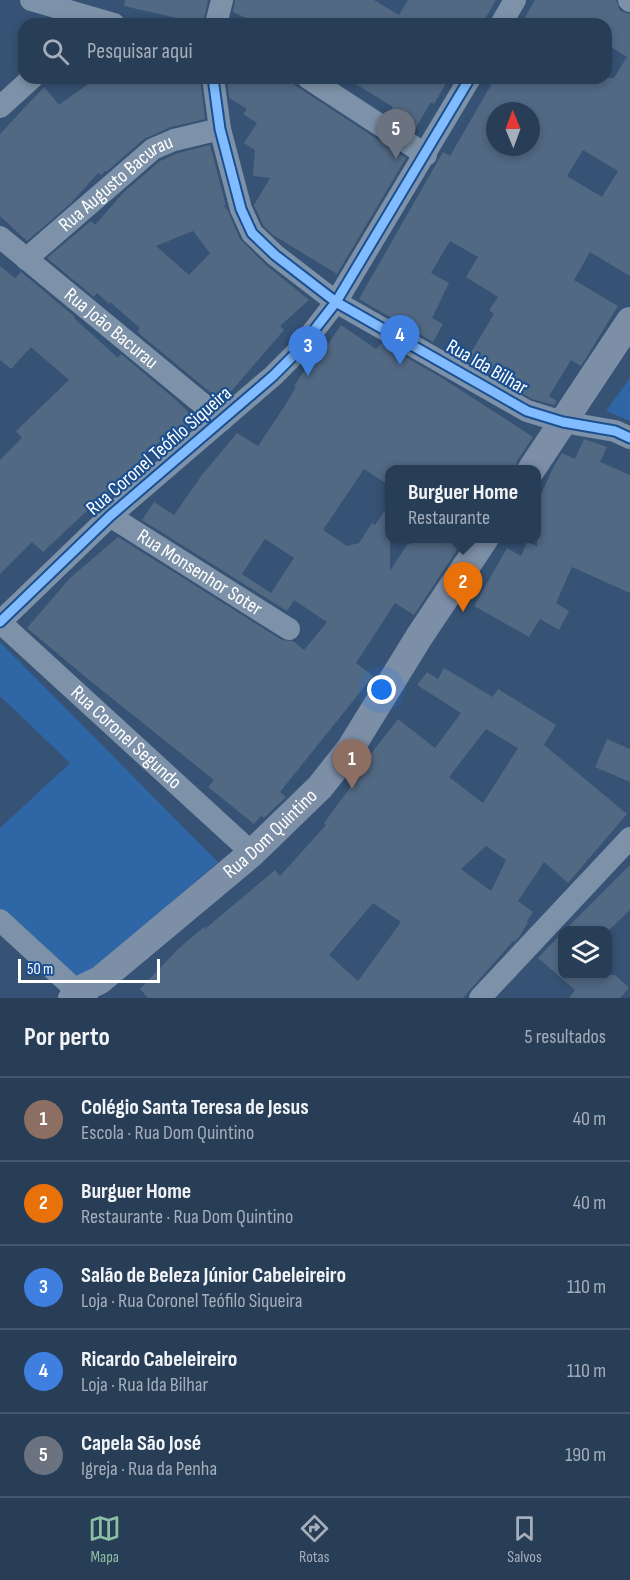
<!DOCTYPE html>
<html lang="pt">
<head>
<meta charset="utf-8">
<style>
	body { margin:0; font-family:"Sofia Sans Condensed",sans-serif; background:#30455d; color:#f1f3f6 }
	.controls { position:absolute; right:18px; bottom:18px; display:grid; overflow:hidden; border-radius:12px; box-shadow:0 3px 9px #0003 }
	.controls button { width:54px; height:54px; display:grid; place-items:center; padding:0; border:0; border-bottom:2px solid #44576d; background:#283e57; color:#f1f3f6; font:30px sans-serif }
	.compass { position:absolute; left:486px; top:102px; width:54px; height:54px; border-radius:50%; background:#283e57; box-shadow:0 3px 9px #0003; rotate:359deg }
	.scale { position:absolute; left:18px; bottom:15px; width:142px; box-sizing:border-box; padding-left:6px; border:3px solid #fff; border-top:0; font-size:16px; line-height:21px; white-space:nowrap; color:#fff; -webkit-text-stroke:4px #1b4f8f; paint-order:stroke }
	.you { position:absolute; left:382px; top:690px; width:21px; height:21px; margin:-15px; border:4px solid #fff; border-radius:50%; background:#1a73e8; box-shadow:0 0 0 9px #1a73e833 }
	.badge { display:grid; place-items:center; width:39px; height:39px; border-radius:50%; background:#8abfa5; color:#fff; font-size:20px; font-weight:700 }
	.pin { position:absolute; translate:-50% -50px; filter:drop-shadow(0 2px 3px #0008) }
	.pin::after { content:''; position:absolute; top:32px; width:21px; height:18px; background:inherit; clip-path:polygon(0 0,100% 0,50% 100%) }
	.popup { position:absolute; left:385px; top:465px; width:156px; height:78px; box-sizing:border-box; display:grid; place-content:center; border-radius:12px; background:#283e57; filter:drop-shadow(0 2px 4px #0005); font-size:20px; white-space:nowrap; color:#a5aeba }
	.popup b { font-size:22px; color:#f1f3f6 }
	.popup::after { content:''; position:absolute; left:50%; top:100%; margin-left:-12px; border:12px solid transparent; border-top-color:#283e57 }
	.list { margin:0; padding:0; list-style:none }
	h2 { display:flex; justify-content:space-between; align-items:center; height:78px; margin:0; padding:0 24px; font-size:26px }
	h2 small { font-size:20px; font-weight:400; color:#a5aeba }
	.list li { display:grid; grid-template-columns:39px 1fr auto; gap:18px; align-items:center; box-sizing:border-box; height:84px; padding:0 24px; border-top:2px solid #44576d }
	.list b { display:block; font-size:22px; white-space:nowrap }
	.list p { margin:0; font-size:20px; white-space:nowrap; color:#a5aeba }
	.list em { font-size:20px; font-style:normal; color:#a5aeba }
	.icon { flex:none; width:33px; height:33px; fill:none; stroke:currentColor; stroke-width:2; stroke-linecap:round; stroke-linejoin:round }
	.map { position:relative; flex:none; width:630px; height:998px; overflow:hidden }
	.search { position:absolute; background:#283e57; box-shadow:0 3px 9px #0003; left:18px; right:18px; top:18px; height:66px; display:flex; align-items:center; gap:15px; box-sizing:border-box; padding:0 21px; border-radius:18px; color:#a5aeba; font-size:22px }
	.sheet { height:498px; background:#283e57 }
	nav { display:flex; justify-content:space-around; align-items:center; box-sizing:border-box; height:84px; border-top:2px solid #44576d; background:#283e57; font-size:16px; color:#a5aeba }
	nav a { display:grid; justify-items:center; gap:3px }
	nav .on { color:#8abfa5 }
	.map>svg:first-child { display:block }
</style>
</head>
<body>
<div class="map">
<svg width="630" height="998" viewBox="0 0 630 998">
	<rect width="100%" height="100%" fill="#365274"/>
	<!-- green -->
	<path fill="#2f66a5" d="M630 378V421L606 411Z
		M0 642 218 862 78 983 0 910V828L70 763 0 696Z"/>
	<!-- building -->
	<path fill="#526984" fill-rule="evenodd" d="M125 0H208L203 24 124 6Z
		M235 0H374L399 15 408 0H496L482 24H258L233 12Z
		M535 0H616L620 11 630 14V276L590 252 574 280 618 306 581 366 571 360 549 396 557 401 554 405 532 399 466 361 494 314 489 310 498 297 466 277 478 257 450 241 431 273 449 283 432 318 443 324 433 342 359 299 443 152 450 156 495 78H614L627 57 606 44V24H521ZM495 111H531V147H495ZM583 150 618 171 602 197 567 176Z
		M83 78H123L125 81 136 78H200L205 119 171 127 144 139 106 172 105 171 101 175 98 173 71 203 27 241 0 216V134L44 87 59 105 88 84Z
		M227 78H284L406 158 337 274 273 235 263 225 254 205 270 178 253 176 255 150 244 143 257 123 243 114 247 109 229 98Z
		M346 78H449L434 104 431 102 414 131 388 114 393 107Z
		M210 145 226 206 222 204 227 209 240 239 266 265 309 300 280 326 284 330 222 402 141 335 137 331 140 328 110 302 109 304 97 293 94 297 47 258 91 221 95 225 124 192 160 161 178 153ZM193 231 210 253 189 275 156 246Z
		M0 266 15 278 21 272 75 317 74 318 118 358 121 354 176 400 196 420 175 440 168 434 120 479 125 484 111 497 110 499 105 494 43 552 32 542 0 574V460L22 438 16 431 69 380 31 347 11 369 0 360Z
		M341 325 376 349 381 343 442 378 533 437 517 461 515 470H390V486L364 469 323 530 347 546 359 543 372 523 375 525 390 503V571L408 543 410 545 415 538H465L414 615 395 603 356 663 373 676 280 792 286 797 264 818 261 816 254 824 208 787 214 780 88 679 27 628 70 578 118 537 282 640 293 641 304 650 327 622 294 600 287 611 142 520 154 502 174 515 202 475 237 433 258 446 284 407 296 387 294 386 308 365 312 368ZM265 539 294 558 271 593 242 574Z
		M584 439 607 447 600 462 630 475V593L572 567 556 603 569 611 559 630 540 619 529 637 474 606 507 548 521 556 527 542 537 546V504L541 494 554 466 562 453 575 459Z
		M444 668 493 697 498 689 556 725 544 745 627 814 568 883 544 862 518 901 533 912 527 921 528 922 520 936 514 942 513 941 463 998H148L140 989 179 948 204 927 205 929 275 870 280 876 326 825 324 823 352 785 349 782 398 719 435 748 461 713 417 685 427 672 438 679ZM486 729 518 748 483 803 449 777ZM486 846 506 860 491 891 461 869ZM373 903 401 922 358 981 329 955Z
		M607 739 630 749V782L595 767Z
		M630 865V910L609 930H565Z
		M562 933V975H615L629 988 620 998H569L575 990 538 958Z"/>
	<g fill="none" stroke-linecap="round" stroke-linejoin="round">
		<!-- minor -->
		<g stroke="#7d92a8" stroke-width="22">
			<path d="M31 0 114 24"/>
			<path d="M629 0 630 1"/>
			<path d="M216 24 222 0"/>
			<path d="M501 24 515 0"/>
			<path d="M213 78 220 129 241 209 252 233 275 255 336 302 527 411 563 422 615 431 630 438"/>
			<path d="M308 78 426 155"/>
			<path d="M0 107 32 78"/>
			<path id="s1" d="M0 237 222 420"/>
			<path id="s2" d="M26 259 153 149 174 140 220 129"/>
			<path id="s3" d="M110 516 289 629"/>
			<path d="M0 622 110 516 273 376 297 352 336 302 470 78"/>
			<path id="s4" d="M0 622 252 853"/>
			<path d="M0 920 77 991 69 998"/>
			<path d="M480 998 630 838"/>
		</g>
		<!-- major -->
		<g stroke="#7d8ea7" stroke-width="28">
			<path d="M531 470 630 321"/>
			<path id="s5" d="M84 998 77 991 100 980 252 853 320 787 350 749 419 637 485 538"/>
		</g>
		<defs>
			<path id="cycleway" d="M213 78 220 129 241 209 252 233 275 255 336 302 527 411 563 422 615 431 630 438
				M0 622 110 516 273 376 297 352 336 302 470 78"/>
		</defs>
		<!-- cycleway casing -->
		<use href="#cycleway" stroke="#1b4f8f" stroke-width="13"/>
		<!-- cycleway -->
		<use href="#cycleway" stroke="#80bcff" stroke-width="9"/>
	</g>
	<g text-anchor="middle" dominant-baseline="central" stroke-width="4.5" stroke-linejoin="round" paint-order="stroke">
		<!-- street labels -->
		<g font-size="20" fill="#fff" stroke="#1b4f8f">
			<text stroke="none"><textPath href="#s2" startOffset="118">Rua Augusto Bacurau</textPath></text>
			<text stroke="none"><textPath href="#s1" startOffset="144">Rua João Bacurau</textPath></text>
			<text transform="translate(487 367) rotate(30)">Rua Ida Bilhar</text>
			<text transform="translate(159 451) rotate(-41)">Rua Coronel Teófilo Siqueira</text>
			<text stroke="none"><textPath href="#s3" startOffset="106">Rua Monsenhor Soter</textPath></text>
			<text stroke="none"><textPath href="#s4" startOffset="171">Rua Coronel Segundo</textPath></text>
			<text stroke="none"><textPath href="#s5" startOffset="260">Rua Dom Quintino</textPath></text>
		</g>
	</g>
</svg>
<div class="controls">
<button><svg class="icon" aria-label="layers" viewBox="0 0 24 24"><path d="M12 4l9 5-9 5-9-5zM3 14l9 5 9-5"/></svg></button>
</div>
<svg class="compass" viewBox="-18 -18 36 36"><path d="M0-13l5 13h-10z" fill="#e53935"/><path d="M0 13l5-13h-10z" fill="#a5aeba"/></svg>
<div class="scale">50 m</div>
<div class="you"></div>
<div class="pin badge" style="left:352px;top:789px;background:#8d6e63">1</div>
<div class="pin badge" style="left:463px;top:612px;background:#e8710a">2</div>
<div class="popup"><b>Burguer Home</b>Restaurante</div>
<div class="pin badge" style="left:308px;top:376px;background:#3f7fe0">3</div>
<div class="pin badge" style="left:400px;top:365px;background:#3f7fe0">4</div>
<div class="pin badge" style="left:396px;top:159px;background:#6b7280">5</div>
<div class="search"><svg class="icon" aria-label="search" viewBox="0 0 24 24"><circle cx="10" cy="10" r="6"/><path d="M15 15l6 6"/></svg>Pesquisar aqui</div>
</div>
<section class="sheet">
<h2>Por perto<small>5 resultados</small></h2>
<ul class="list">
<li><span class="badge" style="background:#8d6e63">1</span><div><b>Colégio Santa Teresa de Jesus</b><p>Escola · Rua Dom Quintino</p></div><em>40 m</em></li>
<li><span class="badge" style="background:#e8710a">2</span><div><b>Burguer Home</b><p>Restaurante · Rua Dom Quintino</p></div><em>40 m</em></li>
<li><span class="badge" style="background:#3f7fe0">3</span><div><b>Salão de Beleza Júnior Cabeleireiro</b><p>Loja · Rua Coronel Teófilo Siqueira</p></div><em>110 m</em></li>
<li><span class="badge" style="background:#3f7fe0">4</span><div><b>Ricardo Cabeleireiro</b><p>Loja · Rua Ida Bilhar</p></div><em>110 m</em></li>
<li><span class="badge" style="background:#6b7280">5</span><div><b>Capela São José</b><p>Igreja · Rua da Penha</p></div><em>190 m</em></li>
</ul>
</section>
<nav>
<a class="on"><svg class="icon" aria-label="map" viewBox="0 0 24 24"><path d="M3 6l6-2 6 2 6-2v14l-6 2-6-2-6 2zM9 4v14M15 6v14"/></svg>Mapa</a>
<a><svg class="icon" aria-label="directions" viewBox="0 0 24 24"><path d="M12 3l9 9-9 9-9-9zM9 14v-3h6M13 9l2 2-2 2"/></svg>Rotas</a>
<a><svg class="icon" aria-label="saved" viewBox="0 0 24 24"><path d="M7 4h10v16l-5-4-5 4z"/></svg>Salvos</a>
</nav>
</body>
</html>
